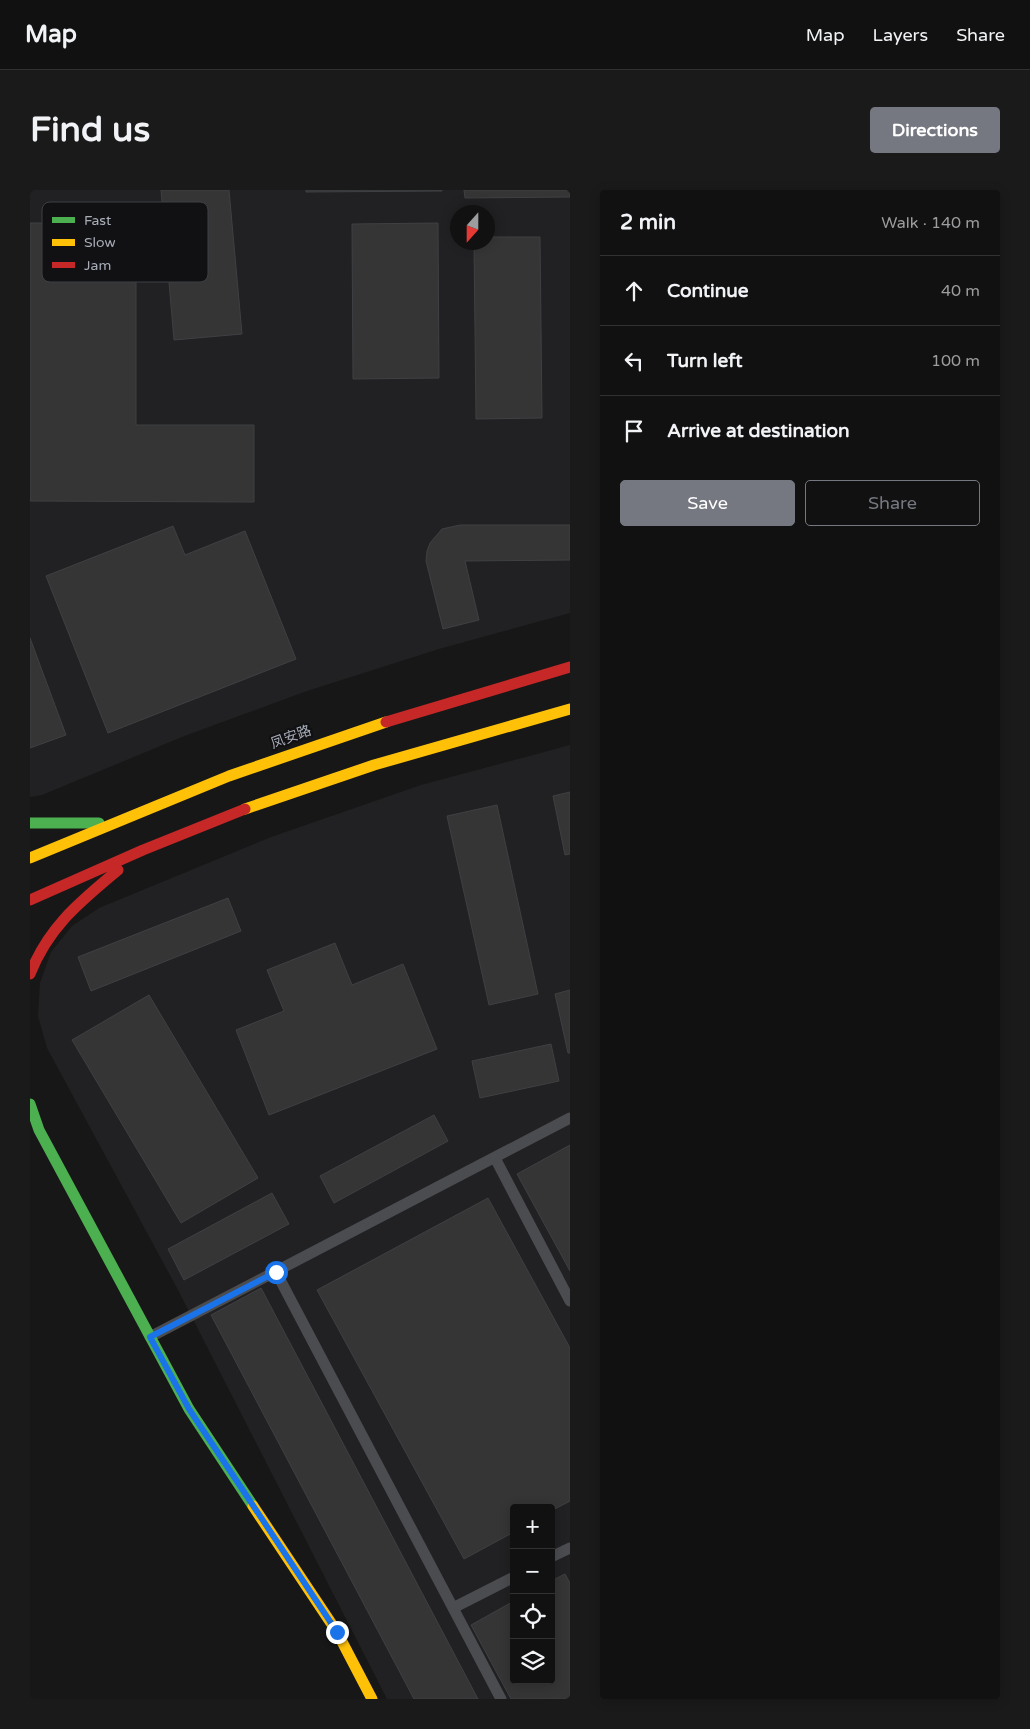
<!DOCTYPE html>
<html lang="en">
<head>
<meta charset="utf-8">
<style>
	body { margin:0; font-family:"Varela Round","Noto Sans SC",sans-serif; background:#1a1a1a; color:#f1f3f6 }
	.controls { position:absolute; right:15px; bottom:15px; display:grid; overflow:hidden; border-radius:5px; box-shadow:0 2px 12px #0003 }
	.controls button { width:45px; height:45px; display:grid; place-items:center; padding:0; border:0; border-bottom:1px solid #303131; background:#111; color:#f1f3f6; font:25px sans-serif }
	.compass { position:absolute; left:420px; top:15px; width:45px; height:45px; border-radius:50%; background:#111; box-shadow:0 2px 12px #0003; rotate:201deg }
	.stop { position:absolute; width:15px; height:15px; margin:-11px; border:4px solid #1a73e8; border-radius:50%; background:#fff }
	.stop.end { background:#1a73e8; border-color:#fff; box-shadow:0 1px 5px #0008 }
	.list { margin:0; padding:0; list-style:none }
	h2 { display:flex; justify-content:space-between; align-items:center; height:65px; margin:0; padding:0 20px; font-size:21px }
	h2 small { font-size:16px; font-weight:400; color:#9c9d9f }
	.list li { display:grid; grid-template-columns:32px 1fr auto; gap:15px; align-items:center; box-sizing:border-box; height:70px; padding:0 20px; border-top:1px solid #303131 }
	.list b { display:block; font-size:19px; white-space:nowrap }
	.list em { font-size:16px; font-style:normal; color:#9c9d9f }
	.actions { display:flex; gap:10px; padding:15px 20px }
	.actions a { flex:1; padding:11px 0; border:1px solid #757880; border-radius:5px; text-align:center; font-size:18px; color:#757880 }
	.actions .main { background:#757880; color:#fff }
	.icon { flex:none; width:28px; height:28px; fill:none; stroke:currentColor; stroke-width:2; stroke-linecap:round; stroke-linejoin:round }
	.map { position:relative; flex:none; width:540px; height:1509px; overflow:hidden; border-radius:5px }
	header { display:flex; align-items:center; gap:30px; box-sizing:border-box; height:70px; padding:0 25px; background:#111; border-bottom:1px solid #303131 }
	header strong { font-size:24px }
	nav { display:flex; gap:28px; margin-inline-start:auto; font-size:18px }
	.intro { display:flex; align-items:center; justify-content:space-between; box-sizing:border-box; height:120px; padding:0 30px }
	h1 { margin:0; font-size:35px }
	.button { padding:12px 22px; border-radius:5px; background:#757880; color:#fff; font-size:18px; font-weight:700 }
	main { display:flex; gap:30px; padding:0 30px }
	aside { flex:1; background:#111; border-radius:5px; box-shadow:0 2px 12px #0003 }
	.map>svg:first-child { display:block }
</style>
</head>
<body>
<header>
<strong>Map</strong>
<nav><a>Map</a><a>Layers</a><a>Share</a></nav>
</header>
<div class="intro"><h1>Find us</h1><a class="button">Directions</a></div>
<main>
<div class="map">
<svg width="540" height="1509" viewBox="0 0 540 1509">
	<rect width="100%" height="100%" fill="#171717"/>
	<!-- built -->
	<path fill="#212123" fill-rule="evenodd" d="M0 0H540V423L409 459 277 501 157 545 12 605 0 607ZM428 22H458V52H428Z
		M540 555V1509H357L148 1100 17 858 8 826 10 793 21 762 42 736 69 718 241 647 391 595ZM484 1318H521V1490H484Z"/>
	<!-- building -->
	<path fill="#353536" stroke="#3f4043" d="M131 0H199L212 144 144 150Z
		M276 0H412V1L276 2Z
		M434 0H540V7L435 8Z
		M0 33H106V235H224V312L0 311Z
		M408 33 409 188 323 189 322 34Z
		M458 47H510L512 228 446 229 444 52H458Z
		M430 335H540V370L435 371 449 430 413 439 396 371 397 361 400 353 412 339Z
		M143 336 155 365 215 341 266 469 78 543 16 386Z
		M0 448 36 545 0 558Z
		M540 602V664L535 665 523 606Z
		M467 615 508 804 459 815 417 626Z
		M198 708 211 741 61 801 48 767Z
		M305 753 322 795 373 774 407 859 239 925 206 840 254 821 237 780Z
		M540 800V863H538L525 804Z
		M119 805 228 988 151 1033 42 850Z
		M521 854 529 891 450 908 442 871Z
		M404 925 418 951 304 1013 290 986Z
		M540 955V1081L487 984Z
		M242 1003 259 1034 154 1090 138 1059Z
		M458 1008 540 1158V1311L521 1321V1318H484V1342L434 1369 287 1100Z
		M231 1098 448 1509H384L181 1125Z
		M535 1384 540 1393V1509H481L441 1435 484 1411V1490H521V1391Z"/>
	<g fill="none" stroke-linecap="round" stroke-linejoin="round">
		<!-- lane -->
		<path stroke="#4b4c50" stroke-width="11" d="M465 968 540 1111
			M246 1082 471 1509
			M120 1147 540 928
			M521 1367 540 1358
			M423 1418 484 1387"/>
		<!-- fast -->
		<path stroke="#4caf50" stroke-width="11" d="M0 633H69
			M0 914 9 940 159 1219 223 1316"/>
		<!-- slow -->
		<path stroke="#ffc107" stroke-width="11" d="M215 619 344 575 540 519
			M0 668 199 586 356 532
			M223 1316 307 1442 342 1509"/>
		<!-- jam -->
		<path stroke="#c62828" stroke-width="11" d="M356 532 540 477
			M0 710 113 660 215 619
			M0 784C19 736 50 712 88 680"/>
	</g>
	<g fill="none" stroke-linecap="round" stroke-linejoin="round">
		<!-- route -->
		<path stroke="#1a73e8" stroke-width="6" d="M246 1082 120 1147 159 1219 307 1442"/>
	</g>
	<g text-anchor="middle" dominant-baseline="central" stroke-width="4.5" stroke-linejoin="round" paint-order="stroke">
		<!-- street labels -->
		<g font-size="14" fill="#a8adb8" stroke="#111113">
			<text transform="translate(261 547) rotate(-20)">凤安路</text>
		</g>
	</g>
	<!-- legend -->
	<rect x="12" y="12" width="166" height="80" rx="8" fill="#111113" stroke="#3e4045" stroke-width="1"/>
	<rect x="22" y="27" width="23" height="6" fill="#4caf50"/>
	<rect x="22" y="49" width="23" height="7" fill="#ffc107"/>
	<rect x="22" y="72" width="23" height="6" fill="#c62828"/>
	<g font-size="14" fill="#a8adb8">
		<text x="54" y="35">Fast</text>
		<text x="54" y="57">Slow</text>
		<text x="54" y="80">Jam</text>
	</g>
</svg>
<div class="controls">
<button>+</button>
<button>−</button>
<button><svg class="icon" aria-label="locate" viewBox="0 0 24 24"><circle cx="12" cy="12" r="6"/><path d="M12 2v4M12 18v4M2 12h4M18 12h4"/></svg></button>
<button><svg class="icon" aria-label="layers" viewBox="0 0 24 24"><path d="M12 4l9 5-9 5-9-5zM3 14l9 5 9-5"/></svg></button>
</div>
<svg class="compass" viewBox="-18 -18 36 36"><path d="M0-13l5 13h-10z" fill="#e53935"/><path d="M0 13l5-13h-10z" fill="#9c9d9f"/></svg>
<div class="stop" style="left:246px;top:1082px"></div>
<div class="stop end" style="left:307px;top:1442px"></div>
</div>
<aside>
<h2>2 min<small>Walk · 140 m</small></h2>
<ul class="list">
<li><svg class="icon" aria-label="ahead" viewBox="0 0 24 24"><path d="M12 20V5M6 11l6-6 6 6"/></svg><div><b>Continue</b></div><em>40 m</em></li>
<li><svg class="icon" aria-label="left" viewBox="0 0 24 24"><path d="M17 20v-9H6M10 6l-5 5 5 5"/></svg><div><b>Turn left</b></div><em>100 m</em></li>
<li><svg class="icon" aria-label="arrive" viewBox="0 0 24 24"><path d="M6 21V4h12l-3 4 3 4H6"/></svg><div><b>Arrive at destination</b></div></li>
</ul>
<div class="actions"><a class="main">Save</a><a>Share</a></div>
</aside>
</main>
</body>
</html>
